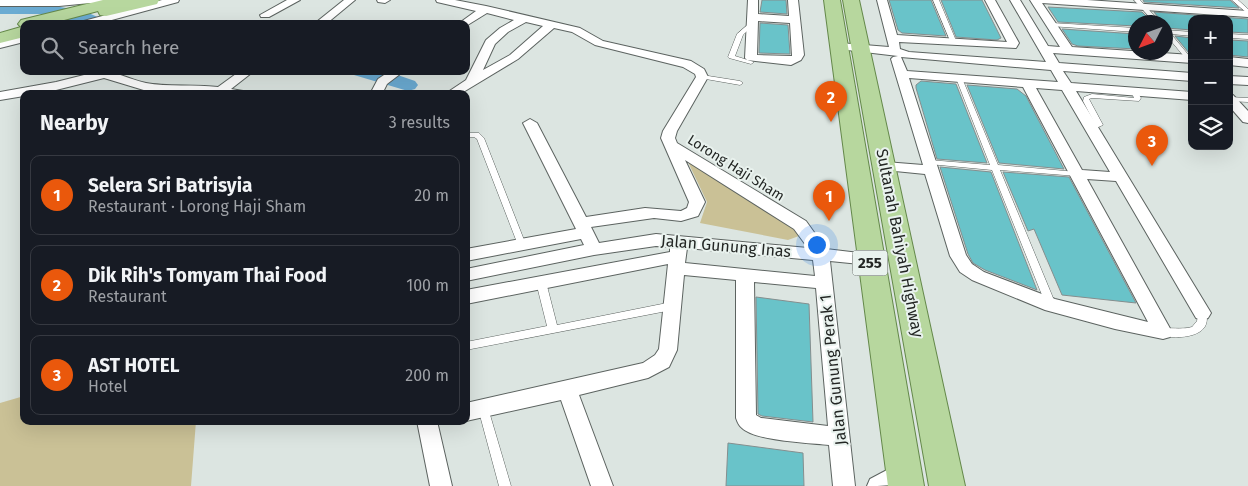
<!DOCTYPE html>
<html lang="en">
<head>
<meta charset="utf-8">
<style>
	body { margin:0; font-family:"Fira Sans",sans-serif; background:#20242c; color:#f1f3f6 }
	.controls { position:absolute; right:15px; top:15px; display:grid; overflow:hidden; border-radius:10px; box-shadow:0 5px 20px #0002 }
	.controls button { width:45px; height:45px; display:grid; place-items:center; padding:0; border:0; border-bottom:1px solid #363941; background:#171b24; color:#f1f3f6; font:25px sans-serif }
	.compass { position:absolute; left:1128px; top:15px; width:45px; height:45px; border-radius:50%; background:#171b24; box-shadow:0 5px 20px #0002; rotate:228deg }
	.you { position:absolute; left:816px; top:244px; width:18px; height:18px; margin:-12px; border:4px solid #fff; border-radius:50%; background:#1a73e8; box-shadow:0 0 0 8px #1a73e833 }
	.badge { display:grid; place-items:center; width:32px; height:32px; border-radius:50%; background:#ea580c; color:#fff; font-size:16px; font-weight:700 }
	.pin { position:absolute; translate:-50% -41px; filter:drop-shadow(0 1px 2px #0008) }
	.pin::after { content:''; position:absolute; top:26px; width:18px; height:15px; background:inherit; clip-path:polygon(0 0,100% 0,50% 100%) }
	.list { margin:0; padding:0; list-style:none }
	h2 { display:flex; justify-content:space-between; align-items:center; height:65px; margin:0; padding:0 20px; font-size:21px }
	h2 small { font-size:16px; font-weight:400; color:#9ea1a6 }
	.list li { display:grid; grid-template-columns:32px 1fr auto; gap:15px; align-items:center; box-sizing:border-box; height:80px; margin:0 10px 10px; padding:0 10px; border:1px solid #363941; border-radius:10px }
	.list b { display:block; font-size:19px; white-space:nowrap }
	.list p { margin:0; font-size:16px; white-space:nowrap; color:#9ea1a6 }
	.list em { font-size:16px; font-style:normal; color:#9ea1a6 }
	.icon { flex:none; width:28px; height:28px; fill:none; stroke:currentColor; stroke-width:2; stroke-linecap:round; stroke-linejoin:round }
	.map { position:relative; flex:none; width:1248px; height:486px; overflow:hidden }
	.search { position:absolute; background:#171b24; box-shadow:0 5px 20px #0002; left:20px; top:20px; width:450px; height:55px; display:flex; align-items:center; gap:12px; box-sizing:border-box; padding:0 18px; border-radius:10px; color:#9ea1a6; font-size:19px }
	.panel { position:absolute; background:#171b24; box-shadow:0 5px 20px #0002; left:20px; top:90px; width:450px; height:335px; border-radius:10px }
	.map>svg:first-child { display:block }
</style>
</head>
<body>
<div class="map">
<svg width="1248" height="486" viewBox="0 0 1248 486">
	<rect width="100%" height="100%" fill="#dce5e1"/>
	<!-- green -->
	<path fill="#cac196" d="M688 162 796 226 799 236 788 240 700 223 707 202Z
		M24 396V421H196L191 486H0V403Z"/>
	<g fill="none" stroke-linecap="round" stroke-linejoin="round">
		<!-- river -->
		<path fill="#6babd2" fill-rule="evenodd" d="M0 4C22 3 93 5 106 24H81L60 17 39 14H0Z
			M351 71H386L415 81 418 85 415 89 408 91 354 75Z"/>
	</g>
	<!-- building -->
	<path fill="#69c3c9" stroke="#858e8e" d="M762 0H786L787 14 760 12Z
		M889 0H931L946 36 902 33 898 30Z
		M941 0H982L1001 38 997 40 956 37Z
		M1143 0H1230L1239 8 1144 2Z
		M1048 7 1142 12 1152 22H1136V26L1058 22Z
		M1154 12 1248 19V33L1229 32V19H1192V30L1166 28V22H1162Z
		M760 23 788 25 790 54 759 53Z
		M1062 29 1136 34V49L1078 46 1072 44Z
		M1175 36 1192 38V53H1189Z
		M1229 40 1248 41V57L1229 55Z
		M921 81 956 84 987 163 937 159 916 88V85Z
		M967 85 1017 89 1026 96 1064 169 999 163Z
		M940 167 991 172 1037 290 985 270 973 263 968 254Z
		M1003 172 1069 177 1136 303 1062 295 1034 229 1028 231Z
		M756 297 809 304 813 422 762 416 758 414Z
		M728 443 803 453 804 486H726Z"/>
	<g fill="none" stroke-linecap="round" stroke-linejoin="round">
		<defs>
			<path id="lane" d="M933 0H939L957 43 956 44 951 43Z
				M1134 0H1140L1160 22H1154Z
				M1232 0H1238L1248 9V14Z
				M751 22 754 24 743 35 735 56 754 62 751 64 729 58 728 57 737 34Z
				M1052 23 1136 28V32L1050 26 1049 25Z
				M1166 30 1192 32V36L1171 34 1191 58V60H1187L1166 35Z
				M1229 34 1248 35V39L1229 38Z
				M702 75 740 81 743 83 740 85 700 78V76Z
				M959 76 962 78 998 165 1077 172 1081 174 1077 176 1000 170 1056 305 1054 308H1048L1046 305 992 170 929 164 925 162 929 160 990 165 956 78Z
				M1134 89 1136 90 1141 98 1139 101 1092 98 1089 99 1103 125 1094 129H1088V125L1095 124 1083 101 1084 97 1092 94 1134 98 1131 91Z
				M1229 97 1248 98V102L1229 101Z
				M466 133H479L484 138 526 245 525 247H519L518 245 477 139 474 137H466Z
				M541 279 544 280 546 282 557 325 672 302 675 303 677 306 675 309 672 310 466 350V342L547 326 536 282 538 280Z
				M1202 309 1205 310C1216 338 1177 340 1159 335L1158 332 1159 329C1170 327 1181 330 1192 327L1197 321 1199 310Z
				M483 403 487 405 488 408 511 486H499L478 408 479 405Z"/>
			<path id="street" d="M0 0H111L116 3 111 6 90 3 59 6H0Z
				M162 0H179L178 2 97 24H79L80 22Z
				M287 0H300L269 17H261L260 15Z
				M344 0H355L326 24H314Z
				M377 0H390L385 3 378 2Z
				M436 0H455L486 6 580 28 603 41 691 61 704 69 708 77 677 131 675 138 677 143 806 221 826 249 876 255 878 259 876 263 870 265 830 261 855 486H833L829 445C810 443 755 441 742 428 739 426 737 421 736 418V280L684 275 677 350 669 367 648 378 579 395 613 486H591L561 400 466 421V403L643 363 655 355 659 349 668 264 466 304V290L670 252V247L656 246 594 255 466 281V269L584 245 581 239 466 261V249L576 229 523 123 530 119 537 123 586 217 645 208 681 211 687 208 689 202 661 138 663 131 696 77 695 74 683 67 595 45 572 32 554 28 518 59 460 94H445L466 80 486 40 500 28 514 20 487 13 466 26V24H458L476 11 437 2ZM526 22 543 26 510 55 483 70 495 44 508 32ZM685 160 794 229 808 248 656 234 599 243 591 227 654 218 681 221 698 216 705 202ZM687 248 813 260 815 276 685 263ZM754 282 816 288 828 426 761 418 756 415Z
				M748 0H758V14L789 16 788 0H798L804 55 801 60 791 65 747 60 745 58ZM758 21 790 23 792 56 757 55Z
				M877 0H887L897 35 1007 42 985 0H995L1019 43 1016 48 899 42 900 49 909 52 1046 62 1010 0H1020L1048 46 1060 47 1030 0H1087L1248 11V17L1042 3 1072 47 1192 55V63L1053 53 1059 63 1192 73V81L1063 71 1071 83 1192 92V100L1076 91 1208 308 1211 313 1208 318 1202 320 1196 318 1116 181 1087 179 1172 332 1170 337 1163 339 1115 329 1045 310 972 280 960 272 950 256 925 174 885 170 880 169 878 166 880 163 885 162 923 165 891 59 893 57 898 56 839 49 833 46 839 43 889 47ZM901 57 1051 70 1058 82 907 71ZM909 78 1023 87 1148 322 1055 299 984 272 972 264 966 255ZM1036 88 1062 90 1110 172 1082 170Z
				M24 36V42L0 48V42Z
				M1229 57 1248 59V67L1229 65Z
				M100 71C116 71 131 80 146 83 167 87 195 84 218 87L240 71H254L231 89 243 91 245 94 147 91 104 78 56 90 24 94V96L0 100V92L56 82Z
				M390 71H404L387 84 382 94H370L378 79Z
				M1229 76 1248 77V85L1229 84Z
				M1229 94 1233 95 1248 111V123L1243 122 1229 106Z
				M417 421H437L452 486H430Z
				M904 461 912 464 915 471C906 486 885 486 867 486L870 479Z"/>
			<path id="primary" d="M103 0H159L157 4 106 16 100 15 98 11 49 24H24V37L0 43V33L21 27 18 24 21 20Z
				M824 0H840L924 486H888Z
				M843 0H859L965 486H929Z"/>
		</defs>
		<!-- lane casing -->
		<use href="#lane" stroke="#5c6360" stroke-width="1"/>
		<!-- street casing -->
		<use href="#street" stroke="#5c6360" stroke-width="2"/>
		<!-- primary casing -->
		<use href="#primary" stroke="#64884a" stroke-width="2"/>
		<!-- lane -->
		<use href="#lane" fill="#fff" fill-rule="evenodd"/>
		<!-- street -->
		<use href="#street" fill="#fff" fill-rule="evenodd"/>
		<!-- primary -->
		<use href="#primary" fill="#b7d79e" fill-rule="evenodd"/>
	</g>
	<g text-anchor="middle" dominant-baseline="central" stroke-width="4" stroke-linejoin="round" paint-order="stroke">
		<!-- far-street labels -->
		<g font-size="14" fill="#232624" stroke="#e9f2ee">
			<text transform="translate(736 168) rotate(32)">Lorong Haji Sham</text>
		</g>
		<!-- shield labels -->
		<rect fill="#e9f2ee" stroke="#5e6361" stroke-width="1" x="852.5" y="250.5" width="35" height="25" rx="4"/>
		<g font-size="15" font-weight="bold" fill="#232624">
			<text x="870" y="263">255</text>
		</g>
		<!-- street labels -->
		<g font-size="16" fill="#232624" stroke="#e9f2ee">
			<text transform="translate(900 243) rotate(79)">Sultanah Bahiyah Highway</text>
			<text transform="translate(726 246) rotate(5)">Jalan Gunung Inas</text>
			<text transform="translate(833 370) rotate(-96)">Jalan Gunung Perak 1</text>
		</g>
	</g>
</svg>
<div class="controls">
<button>+</button>
<button>−</button>
<button><svg class="icon" aria-label="layers" viewBox="0 0 24 24"><path d="M12 4l9 5-9 5-9-5zM3 14l9 5 9-5"/></svg></button>
</div>
<svg class="compass" viewBox="-18 -18 36 36"><path d="M0-13l5 13h-10z" fill="#e53935"/><path d="M0 13l5-13h-10z" fill="#9ea1a6"/></svg>
<div class="you"></div>
<div class="pin badge" style="left:829px;top:221px">1</div>
<div class="pin badge" style="left:831px;top:122px">2</div>
<div class="pin badge" style="left:1152px;top:166px">3</div>
<div class="search"><svg class="icon" aria-label="search" viewBox="0 0 24 24"><circle cx="10" cy="10" r="6"/><path d="M15 15l6 6"/></svg>Search here</div>
<section class="panel">
<h2>Nearby<small>3 results</small></h2>
<ul class="list">
<li><span class="badge">1</span><div><b>Selera Sri Batrisyia</b><p>Restaurant · Lorong Haji Sham</p></div><em>20 m</em></li>
<li><span class="badge">2</span><div><b>Dik Rih's Tomyam Thai Food</b><p>Restaurant</p></div><em>100 m</em></li>
<li><span class="badge">3</span><div><b>AST HOTEL</b><p>Hotel</p></div><em>200 m</em></li>
</ul>
</section>
</div>
</body>
</html>
